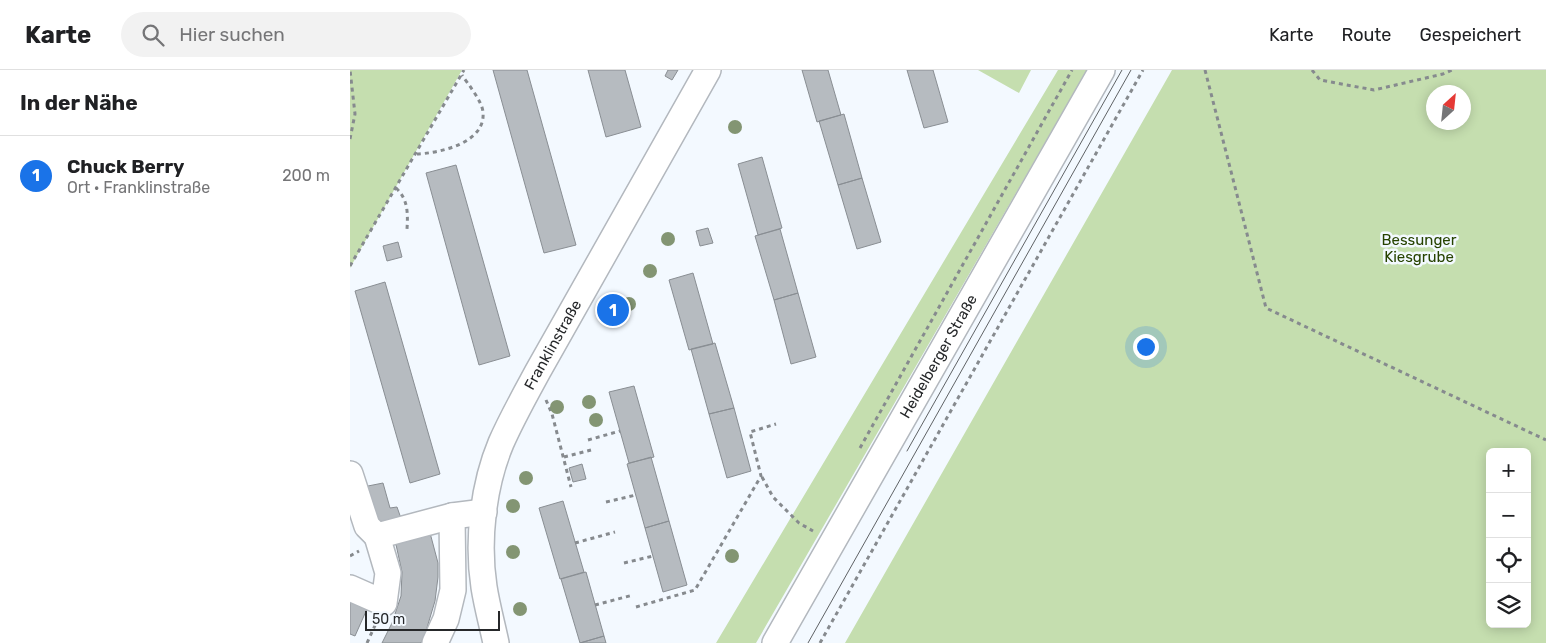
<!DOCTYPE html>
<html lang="de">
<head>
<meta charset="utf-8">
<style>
	body { margin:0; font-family:Rubik,sans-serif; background:#f2f2f2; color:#202124 }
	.controls { position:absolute; right:15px; bottom:15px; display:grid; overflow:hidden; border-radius:8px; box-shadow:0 2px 12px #0003 }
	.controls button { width:45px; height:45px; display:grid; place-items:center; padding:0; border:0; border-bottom:1px solid #e0e0e0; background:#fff; color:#202124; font:25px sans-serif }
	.compass { position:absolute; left:1076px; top:15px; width:45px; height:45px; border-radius:50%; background:#fff; box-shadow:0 2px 12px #0003; rotate:27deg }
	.scale { position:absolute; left:15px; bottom:12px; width:135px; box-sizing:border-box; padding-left:5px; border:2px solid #26282a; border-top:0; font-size:14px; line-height:18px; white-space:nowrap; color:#26282a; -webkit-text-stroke:4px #f3f9ff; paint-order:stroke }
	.you { position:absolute; left:795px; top:276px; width:18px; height:18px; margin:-12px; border:4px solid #fff; border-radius:50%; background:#1a73e8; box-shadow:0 0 0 8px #1a73e833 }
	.badge { display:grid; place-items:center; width:32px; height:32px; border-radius:50%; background:#1a73e8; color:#fff; font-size:16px; font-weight:700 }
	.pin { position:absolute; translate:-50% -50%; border:2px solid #fff; box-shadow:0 1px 5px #0006 }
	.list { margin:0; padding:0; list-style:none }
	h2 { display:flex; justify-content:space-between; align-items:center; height:65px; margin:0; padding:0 20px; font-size:21px }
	h2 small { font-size:16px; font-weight:400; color:#757577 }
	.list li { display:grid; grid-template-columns:32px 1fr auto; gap:15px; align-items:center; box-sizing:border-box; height:80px; padding:0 20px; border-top:1px solid #e0e0e0 }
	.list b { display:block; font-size:19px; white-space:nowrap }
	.list p { margin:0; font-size:16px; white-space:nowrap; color:#757577 }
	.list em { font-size:16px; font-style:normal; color:#757577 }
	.icon { flex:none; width:28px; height:28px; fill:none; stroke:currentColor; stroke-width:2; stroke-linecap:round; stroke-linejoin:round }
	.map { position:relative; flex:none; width:1196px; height:573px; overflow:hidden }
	header { display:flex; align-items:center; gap:30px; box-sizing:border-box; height:70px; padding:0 25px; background:#fff; border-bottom:1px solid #e0e0e0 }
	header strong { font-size:24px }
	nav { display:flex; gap:28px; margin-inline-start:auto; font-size:18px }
	.search { width:350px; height:45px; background:#f2f2f2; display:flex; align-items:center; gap:12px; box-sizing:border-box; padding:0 18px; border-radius:28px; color:#757577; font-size:19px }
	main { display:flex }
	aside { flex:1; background:#fff }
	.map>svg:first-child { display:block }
</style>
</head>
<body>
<header>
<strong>Karte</strong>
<div class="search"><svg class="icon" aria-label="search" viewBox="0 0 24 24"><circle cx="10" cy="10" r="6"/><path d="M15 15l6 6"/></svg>Hier suchen</div>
<nav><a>Karte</a><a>Route</a><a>Gespeichert</a></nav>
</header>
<main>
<aside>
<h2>In der Nähe<small></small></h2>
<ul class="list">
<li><span class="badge">1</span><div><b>Chuck Berry</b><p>Ort · Franklinstraße</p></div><em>200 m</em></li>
</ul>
</aside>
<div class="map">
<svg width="1196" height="573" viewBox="0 0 1196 573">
	<rect width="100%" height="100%" fill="#f3f9ff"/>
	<!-- green -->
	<path fill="#c5deaf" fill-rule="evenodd" d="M0 0H112L0 198Z
		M628 0H681L669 23Z
		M708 0H737L406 573H366Z
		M822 0H1196V573H495ZM1084 22H1114V52H1084ZM1140 382H1177V554H1140Z"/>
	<!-- building -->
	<path fill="#b6bbc0" stroke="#898e93" d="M143 0H177L226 175 194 183Z
		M238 0H275L291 57 256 67Z
		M318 0H328L322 10 315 6Z
		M452 0H478L491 45 467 52Z
		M557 0H583L598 52 574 58Z
		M494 44 512 108 488 115 469 51Z
		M412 87 432 158 408 165 388 94Z
		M106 95 160 286 129 295 76 103Z
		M512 108 531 172 507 179 488 115Z
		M358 158 363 173 350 176 346 161Z
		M430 159 448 223 424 230 405 166Z
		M48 172 52 187 37 191 33 176Z
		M343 203 363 274 339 280 319 210Z
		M35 212 90 404 60 413 5 221Z
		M448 223 466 287 441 294 424 230Z
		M365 273 384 338 359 344 341 279Z
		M284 316 304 387 279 393 259 322Z
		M384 338 401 401 377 408 359 344Z
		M301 387 319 451 295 458 277 394Z
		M232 394 236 409 223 412 219 398Z
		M33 413 40 438 47 437 53 454H29L13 417Z
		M213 431 234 502 210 509 189 438Z
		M319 451 337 515 313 522 295 458Z
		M79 459 88 493V507L85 531 76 561 71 573H32L42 553 51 526 52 502 45 470Z
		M236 502 254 566 230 573 211 509Z
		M0 532 17 539 5 566 0 564Z
		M254 566 256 573H230Z"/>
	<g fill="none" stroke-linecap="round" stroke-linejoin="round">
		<defs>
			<g id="minor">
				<path d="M0 404 17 456 27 466"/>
				<path d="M0 518 34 533 38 503 27 466 102 446 134 442"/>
				<path d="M85 573 96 549 103 520 102 446"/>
				<path id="s1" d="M146 573C142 554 137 536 134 517 127 471 133 416 151 373 162 348 175 325 188 301L358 0"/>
				<path id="s2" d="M425 573 752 0"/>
			</g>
		</defs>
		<!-- minor casing -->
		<use href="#minor" stroke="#b3b8be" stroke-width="28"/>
		<!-- path -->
		<path stroke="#868a8e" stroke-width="3" stroke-dasharray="4 4" stroke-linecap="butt" d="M855 0 916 238 1196 370
			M962 0 970 10 1024 20 1093 4 1102 0
			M0 69 5 44 0 0
			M67 84C90 83 136 73 133 42 132 31 118 14 112 5
			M46 118C58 129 58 143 57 159
			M0 196 114 0
			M196 330 202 344 221 417
			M238 370 270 361
			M510 378 722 0
			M214 387 241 380
			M412 407 423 427 449 453 463 461
			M256 432 286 425
			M225 473 265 462
			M0 486 9 481
			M274 493 303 486
			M245 535 283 525
			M286 537 345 520 411 406 400 362 426 354
			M17 573 27 551
			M470 573 793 0"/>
		<!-- minor -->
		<use href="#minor" stroke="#fff" stroke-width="25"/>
		<!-- tram -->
		<path stroke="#5f6265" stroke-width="1" d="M557 381 772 0
			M458 573 781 0"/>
	</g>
	<!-- trees -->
	<g fill="#839573">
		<circle cx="385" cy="57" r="7"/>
		<circle cx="318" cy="169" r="7"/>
		<circle cx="300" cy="201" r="7"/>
		<circle cx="279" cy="234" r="7"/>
		<circle cx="239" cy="332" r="7"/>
		<circle cx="207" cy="337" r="7"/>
		<circle cx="246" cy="350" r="7"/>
		<circle cx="176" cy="408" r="7"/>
		<circle cx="163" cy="436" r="7"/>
		<circle cx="163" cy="482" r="7"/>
		<circle cx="382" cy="486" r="7"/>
		<circle cx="170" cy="539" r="7"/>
	</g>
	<g text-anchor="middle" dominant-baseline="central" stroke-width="5" stroke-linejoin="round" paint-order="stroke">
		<!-- park labels -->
		<g font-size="15" fill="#274300" stroke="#f3f9ff">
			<text x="1069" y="170">Bessunger<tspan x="1069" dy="17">Kiesgrube</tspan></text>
		</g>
		<!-- street labels -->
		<g font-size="15" fill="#26282a" stroke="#f3f9ff">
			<text stroke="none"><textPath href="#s1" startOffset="315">Franklinstraße</textPath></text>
			<text stroke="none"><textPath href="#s2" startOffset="330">Heidelberger Straße</textPath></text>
		</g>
	</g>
</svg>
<div class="controls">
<button>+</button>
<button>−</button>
<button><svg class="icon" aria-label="locate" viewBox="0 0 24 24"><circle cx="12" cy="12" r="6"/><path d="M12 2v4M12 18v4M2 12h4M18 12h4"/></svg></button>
<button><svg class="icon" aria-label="layers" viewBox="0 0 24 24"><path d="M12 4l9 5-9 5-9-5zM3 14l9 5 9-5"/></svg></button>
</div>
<svg class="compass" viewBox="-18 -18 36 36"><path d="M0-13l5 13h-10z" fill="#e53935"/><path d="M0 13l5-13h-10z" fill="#757577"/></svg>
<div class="scale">50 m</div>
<div class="you"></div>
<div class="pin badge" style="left:263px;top:240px">1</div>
</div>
</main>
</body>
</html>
